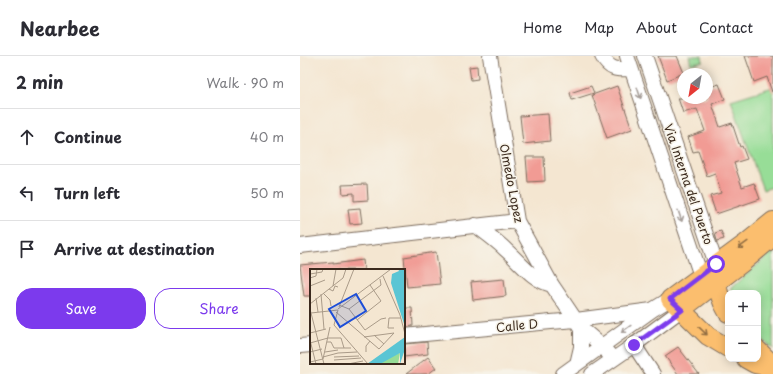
<!DOCTYPE html>
<html lang="en">
<head>
<meta charset="utf-8">
<style>
	body { margin:0; font-family:"Playpen Sans",sans-serif; background:#f7f7f7; color:#2b2b33 }
	.controls { position:absolute; right:12px; bottom:12px; display:grid; overflow:hidden; border-radius:8px; box-shadow:0 2px 10px #0003 }
	.controls button { width:36px; height:36px; display:grid; place-items:center; padding:0; border:0; border-bottom:1px solid #e1e1e2; background:#fff; color:#2b2b33; font:20px sans-serif }
	.compass { position:absolute; left:377px; top:12px; width:36px; height:36px; border-radius:50%; background:#fff; box-shadow:0 2px 10px #0003; rotate:211deg }
	.stop { position:absolute; width:12px; height:12px; margin:-9px; border:3px solid #7c3aed; border-radius:50%; background:#fff }
	.stop.end { background:#7c3aed; border-color:#fff; box-shadow:0 1px 4px #0008 }
	.list { margin:0; padding:0; list-style:none }
	h2 { display:flex; justify-content:space-between; align-items:center; height:52px; margin:0; padding:0 16px; font-size:17px }
	h2 small { font-size:13px; font-weight:400; color:#7c7c81 }
	.list li { display:grid; grid-template-columns:26px 1fr auto; gap:12px; align-items:center; box-sizing:border-box; height:56px; padding:0 16px; border-top:1px solid #e1e1e2 }
	.list b { display:block; font-size:15px; white-space:nowrap }
	.list em { font-size:13px; font-style:normal; color:#7c7c81 }
	.actions { display:flex; gap:8px; padding:12px 16px }
	.actions a { flex:1; padding:9px 0; border:1px solid #7c3aed; border-radius:16px; text-align:center; font-size:14px; color:#7c3aed }
	.actions .main { background:#7c3aed; color:#fff }
	.icon { flex:none; width:22px; height:22px; fill:none; stroke:currentColor; stroke-width:2; stroke-linecap:round; stroke-linejoin:round }
	.map { position:relative; flex:none; width:473px; height:318px; overflow:hidden }
	header { display:flex; align-items:center; gap:24px; box-sizing:border-box; height:56px; padding:0 20px; background:#fff; border-bottom:1px solid #e1e1e2 }
	header strong { font-size:19px }
	nav { display:flex; gap:22px; margin-inline-start:auto; font-size:14px }
	main { display:flex }
	aside { flex:1; background:#fff }
	.map>svg:first-child { display:block }
</style>
</head>
<body>
<header>
<strong>Nearbee</strong>
<nav><a>Home</a><a>Map</a><a>About</a><a>Contact</a></nav>
</header>
<main>
<aside>
<h2>2 min<small>Walk · 90 m</small></h2>
<ul class="list">
<li><svg class="icon" aria-label="ahead" viewBox="0 0 24 24"><path d="M12 20V5M6 11l6-6 6 6"/></svg><div><b>Continue</b></div><em>40 m</em></li>
<li><svg class="icon" aria-label="left" viewBox="0 0 24 24"><path d="M17 20v-9H6M10 6l-5 5 5 5"/></svg><div><b>Turn left</b></div><em>50 m</em></li>
<li><svg class="icon" aria-label="arrive" viewBox="0 0 24 24"><path d="M6 21V4h12l-3 4 3 4H6"/></svg><div><b>Arrive at destination</b></div></li>
</ul>
<div class="actions"><a class="main">Save</a><a>Share</a></div>
</aside>
<div class="map">
<svg width="473" height="318" viewBox="0 0 473 318">
	<rect width="100%" height="100%" fill="#f7f3e8"/>
	<filter id="ink" filterUnits="userSpaceOnUse"><feTurbulence type="fractalNoise" baseFrequency=".025" numOctaves="2"/><feDisplacementMap in="SourceGraphic" scale="8" xChannelSelector="R" yChannelSelector="G"/><feConvolveMatrix kernelMatrix="1 2 1 2 8 2 1 2 1" color-interpolation-filters="sRGB"/></filter>
	<filter id="wash" filterUnits="userSpaceOnUse"><feTurbulence type="fractalNoise" baseFrequency=".012" numOctaves="4" result="noise"/><feDisplacementMap in="SourceGraphic" scale="16" xChannelSelector="R" yChannelSelector="G"/><feGaussianBlur stdDeviation="0.9" result="paint"/><feColorMatrix in="noise" values="0 0 0 0 0 0 0 0 0 0 0 0 0 0 0 0 0 1.4 0 .05"/><feComposite in="paint" operator="in"/></filter>
	<g filter="url(#wash)">
		<rect width="100%" height="100%" fill="#f4e6d1"/>
		<!-- green -->
		<path fill="#97dd97" stroke="#69845a" d="M389 0H402L403 5 391 8Z
			M473 31V131L463 134 431 44Z
			M472 196 473 197V293L458 280V237H431V232Z"/>
		<g id="blocks">
			<!-- building -->
			<path fill="#f19b94" d="M358 0H377L384 17 367 24Z
				M445 0H473V36H472L467 21 454 26Z
				M177 10 178 23 171 24 169 11Z
				M419 28 425 43 412 48 420 71 432 67 440 91 442 90 447 103 434 107 442 131 454 127 460 143 416 158 410 140 421 137 415 117 407 120 398 95 393 96 388 81 405 75 397 53 383 57 378 42H407V32Z
				M291 30 294 37 272 44 270 37Z
				M317 30 332 73 307 82 292 39Z
				M248 58 250 85 223 88 220 60Z
				M226 101H244L245 125 228 126Z
				M67 128 68 144 54 145V137L43 138 42 129Z
				M60 152 62 167 50 168 48 153Z
				M421 175 424 183 417 185 415 177Z
				M136 196 140 228 107 231 104 201Z
				M63 204 64 214H11V240H4L0 209 33 206V208Z
				M204 223 206 240 173 244 171 226Z
				M104 252H112L113 270 106 271Z
				M127 286 128 298 104 301V288Z
				M378 291 399 318H378L365 300Z
				M128 301 136 312 128 318H106Z"/>
		</g>
	</g>
	<g filter="url(#ink)">
		<use href="#blocks" fill-opacity="0" stroke="#7c6c5d" stroke-width="1"/>
		<g fill="none" stroke-linecap="round" stroke-linejoin="round">
			<defs>
				<path id="minor" d="M190 0 217 165 252 229 281 272 302 290 313 303
					M302 0C309 14 317 14 331 13
					M327 0 404 229
					M345 0 416 208
					M175 169C186 177 197 185 206 194 221 207 232 224 252 229
					M0 190 217 165
					M104 280 251 266 276 264 352 254
					M334 289 353 318
					M0 290 11 289
					M277 308 281 291V272
					M263 318 352 254 370 243
					M292 318 334 289 381 254"/>
				<path id="major" d="M416 216C416 231 420 244 428 257
					M381 254 442 207 473 181
					M428 292 408 280 370 243 446 187 473 165
					M458 294 473 309
					M446 303 455 308 473 312"/>
			</defs>
			<!-- minor casing -->
			<use href="#minor" stroke="#7c6c5d" stroke-width="16"/>
			<!-- major casing -->
			<use href="#major" stroke="#7c6c5d" stroke-width="20"/>
			<!-- minor -->
			<use href="#minor" stroke="#fff" stroke-width="14"/>
			<!-- major -->
			<use href="#major" stroke="#fbbe6e" stroke-width="18"/>
		</g>
		<!-- one-way arrows -->
		<defs><path id="oneway-shaft" d="M-6 0H5M1.5-3L5.5 0L1.5 3" fill="none" stroke-width="1.6" stroke-linecap="round" stroke-linejoin="round"/></defs>
		<g stroke="#a79f9a">
			<use href="#oneway-shaft" transform="translate(339 37) rotate(72)"/>
			<use href="#oneway-shaft" transform="translate(380 160) rotate(71)"/>
			<use href="#oneway-shaft" transform="translate(326 273) rotate(144)"/>
		</g>
		<g stroke="#916d42">
			<use href="#oneway-shaft" transform="translate(443 189) rotate(144)"/>
			<use href="#oneway-shaft" transform="translate(403 275) rotate(44)"/>
		</g>
	</g>
	<g fill="none" stroke-linecap="round" stroke-linejoin="round" filter="url(#ink)">
		<!-- route -->
		<path stroke="#7c3aed" stroke-width="5" d="M334 289 382 254 370 243 416 208"/>
	</g>
	<g text-anchor="middle" dominant-baseline="central" stroke-width="3" stroke-linejoin="round" paint-order="stroke">
		<!-- street labels -->
		<g font-size="12" fill="#3b2a1e" stroke="#f7f3e8">
			<text transform="translate(212 127) rotate(79)">Olmedo Lopez</text>
			<text transform="translate(389 128) rotate(71)">Via Interna del Puerto</text>
			<text transform="translate(217 269) rotate(-6)">Calle D</text>
		</g>
	</g>
	<!-- overview -->
	<g transform="translate(10 213)">
		<rect width="95" height="95" fill="#f4e6d1"/>
		<path d="M90 84 88 95H70L77 89Z" fill="#97dd97"/>
		<path d="M88 0H95V58L81 14 82 5 89 2ZM95 68V80L90 95V84L70 95H57Z" fill="#5ac5d4"/>
		<path fill="none" stroke="#aa9b89" stroke-width="1" d="M0 5 12 3 13 0M73 7 90 46 95 65M0 9 6 7 7 0M0 17 15 11M23 17 26 0M19 20 23 22 25 17 28 18M13 24 20 31 21 37M11 25 14 60M6 29 8 43M0 35 33 9 36 0M29 36 39 40 55 61 71 50 76 49M29 38 44 0M0 40 14 95M28 40 81 0M39 40 71 16 70 10M26 43 69 80M1 44 28 41 24 56M47 51 71 32 60 16M24 56 58 95M84 59H78L79 49H91M0 64 16 60M64 66 74 75M54 68 84 64 69 80M0 71 6 95M17 73H21L24 79H41M0 74 18 69H31L34 79M0 83 12 80M15 83 28 81M56 83V77L60 72M13 88 28 84 47 83M24 88 49 87M24 91 51 89M0 93 13 90 20 58M38 95 53 92"/>
		<path fill="#1d4ed8" fill-opacity="0.15" stroke="#1d4ed8" stroke-width="2" d="M46 25 56 42 30 58 19 40Z"/>
		<rect width="95" height="95" fill="none" stroke="#3b2a1e" stroke-width="2"/>
	</g>
</svg>
<div class="controls">
<button>+</button>
<button>−</button>
</div>
<svg class="compass" viewBox="-18 -18 36 36"><path d="M0-13l5 13h-10z" fill="#e53935"/><path d="M0 13l5-13h-10z" fill="#7c7c81"/></svg>
<div class="stop" style="left:416px;top:208px"></div>
<div class="stop end" style="left:334px;top:289px"></div>
</div>
</main>
</body>
</html>
